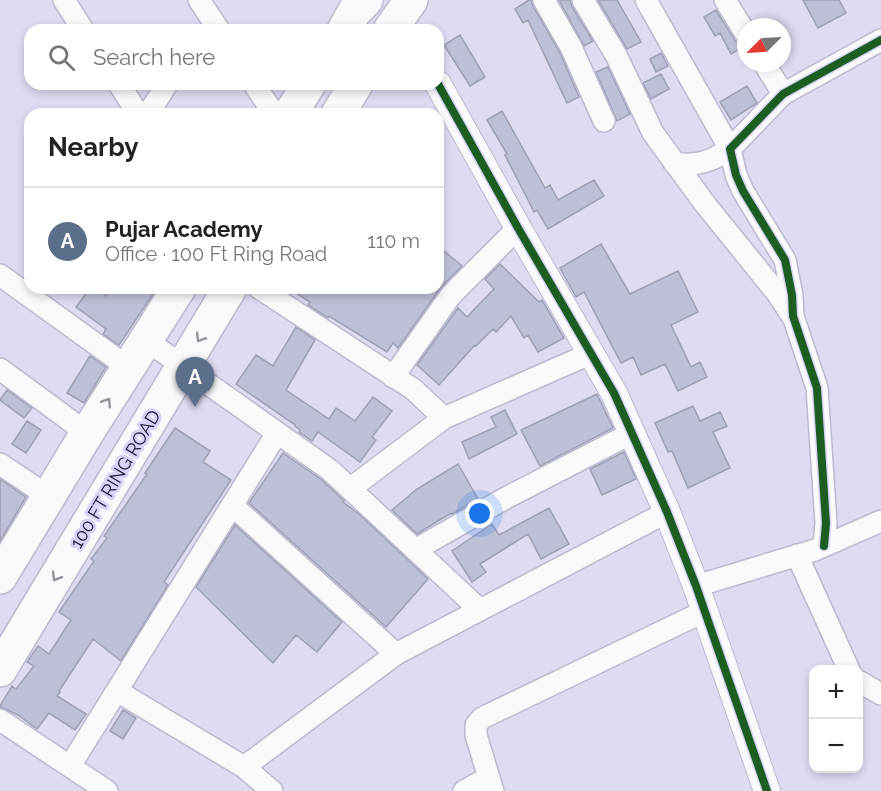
<!DOCTYPE html>
<html lang="en">
<head>
<meta charset="utf-8">
<style>
	body { margin:0; font-family:Raleway,sans-serif; background:#f6f6f6; color:#222 }
	.controls { position:absolute; right:18px; bottom:18px; display:grid; overflow:hidden; border-radius:12px; box-shadow:0 3px 9px #0003 }
	.controls button { width:54px; height:54px; display:grid; place-items:center; padding:0; border:0; border-bottom:2px solid #e0e0e0; background:#fff; color:#222; font:30px sans-serif }
	.compass { position:absolute; left:737px; top:18px; width:54px; height:54px; border-radius:50%; background:#fff; box-shadow:0 3px 9px #0003; rotate:246deg }
	.you { position:absolute; left:480px; top:514px; width:21px; height:21px; margin:-15px; border:4px solid #fff; border-radius:50%; background:#1a73e8; box-shadow:0 0 0 9px #1a73e833 }
	.badge { display:grid; place-items:center; width:39px; height:39px; border-radius:50%; background:#0b8043; color:#fff; font-size:20px; font-weight:700 }
	.pin { position:absolute; translate:-50% -50px; filter:drop-shadow(0 2px 3px #0008) }
	.pin::after { content:''; position:absolute; top:32px; width:21px; height:18px; background:inherit; clip-path:polygon(0 0,100% 0,50% 100%) }
	.list { margin:0; padding:0; list-style:none }
	h2 { display:flex; justify-content:space-between; align-items:center; height:78px; margin:0; padding:0 24px; font-size:26px }
	h2 small { font-size:20px; font-weight:400; color:#767676 }
	.list li { display:grid; grid-template-columns:39px 1fr auto; gap:18px; align-items:center; box-sizing:border-box; height:108px; padding:0 24px; border-top:2px solid #e0e0e0 }
	.list b { display:block; font-size:22px; white-space:nowrap }
	.list p { margin:0; font-size:20px; white-space:nowrap; color:#767676 }
	.list em { font-size:20px; font-style:normal; color:#767676 }
	.icon { flex:none; width:33px; height:33px; fill:none; stroke:currentColor; stroke-width:2; stroke-linecap:round; stroke-linejoin:round }
	.map { position:relative; flex:none; width:881px; height:791px; overflow:hidden }
	.search { position:absolute; background:#fff; box-shadow:0 3px 9px #0003; left:24px; top:24px; width:420px; height:66px; display:flex; align-items:center; gap:15px; box-sizing:border-box; padding:0 21px; border-radius:18px; color:#767676; font-size:22px }
	.panel { position:absolute; background:#fff; box-shadow:0 3px 9px #0003; left:24px; top:108px; width:420px; height:186px; border-radius:18px }
	.map>svg:first-child { display:block }
</style>
</head>
<body>
<div class="map">
<svg width="881" height="791" viewBox="0 0 881 791">
	<rect width="100%" height="100%" fill="#dfdcf2"/>
	<!-- building -->
	<path fill="#bec0d8" stroke="#9e9fb3" stroke-width="1.5" d="M529 0H531L533 6 560 53 579 97 567 103 528 20 523 23 515 9Z
		M559 0H570L572 7 593 41 584 46Z
		M598 0H617L641 42 627 49Z
		M803 0H839L846 13 818 28Z
		M716 10 735 41 745 46 731 54 720 33 715 36 704 17Z
		M460 35 485 77 470 86 444 45Z
		M661 53 668 66 656 72 650 59Z
		M608 67 630 114 617 121 596 72Z
		M661 74 669 89 651 99 643 83Z
		M747 86 757 103 731 120 720 102Z
		M502 111 545 188 550 185 558 200 594 180 604 196 548 229 537 210 534 212 527 198 505 155 507 154 487 120Z
		M601 244 630 294 678 271 698 312 671 325 691 367 700 362 707 377 678 391 665 364 641 375 633 357 621 363 584 292 576 297 560 268Z
		M438 246 462 266 441 287 398 348 393 343 387 352 329 316 328 318 308 305 310 302 288 288 438 289Z
		M500 264 539 302 542 300 564 338 538 352 528 335 524 338 511 316 496 332 493 329 476 346 475 345 439 385 417 365 458 308 467 317 494 289 485 279Z
		M90 288H95L106 296 111 288H157L119 345 103 334 106 329 76 307Z
		M296 327 315 340 286 390 329 419 336 408 355 421 373 397 392 411 372 437 376 440 360 462 318 432 312 441 299 432 300 430 295 426V425L236 384 256 355 273 366Z
		M90 356 106 367 84 403 67 393Z
		M7 390 32 408 24 418 0 400Z
		M597 394 613 428 540 466 521 430Z
		M693 406 700 421 720 412 727 426 713 432 730 468 688 488 672 451 668 452 655 423Z
		M505 410 517 434 469 459 462 442 496 427 491 417Z
		M27 421 41 430 26 453 12 444Z
		M175 428 210 451 203 462 231 480 164 582 168 585 121 661 93 639 59 691 60 692 57 696 86 714 75 730 49 713 37 729 18 715 0 707V706L12 686 16 689 34 666 27 662 38 646 49 654 71 620 59 612 94 561 91 559 107 538 104 536 147 474 145 473Z
		M624 452 636 479 602 495 590 469Z
		M283 453 322 480 344 501 343 502 360 515 428 579 386 627 249 503Z
		M458 464 478 499 452 514 451 513 417 534 392 510 417 489Z
		M0 479 26 497 0 541Z
		M549 508 569 544 541 559 528 534 480 564 486 572 472 582 452 551 492 524 499 535Z
		M235 525 342 622 317 652 296 635 273 663 196 587Z
		M123 710 136 718 123 739 110 731Z"/>
	<g fill="none" stroke-linecap="round" stroke-linejoin="round">
		<defs>
			<path id="minor" d="M64 0 83 30
				M199 0 219 30
				M544 0 571 47 604 121
				M583 0 616 55 653 133 705 204 777 293 792 316
				M646 0 730 149C712 161 696 167 674 163
				M725 0 746 34
				M764 63 783 94
				M119 84 138 114
				M254 84 274 114
				M148 114 167 84
				M0 275 129 368
				M259 288 413 389 444 418
				M146 340 330 470 480 610
				M0 369 87 433
				M393 377 451 295 518 228
				M0 464 48 496
				M351 488 444 418 592 353
				M232 505 396 654
				M824 546 826 523 817 388 793 316 792 295 785 260 743 191 736 175 730 149 783 94 881 40
				M415 550 504 499 632 433
				M797 555 849 670
				M696 586 815 550 881 521
				M858 681 881 694
				M117 691 244 767 272 791
				M0 720 107 791
				M70 766 277 433
				M244 767 396 654 667 512
				M464 791 488 778
				M493 791 476 735V725L482 718 705 611"/>
			<path id="tertiary" d="M438 84 518 228 614 393 667 512 696 586 767 791"/>
			<path id="primary" d="M344 30 354 12 366 0
				M390 30 411 0
				M290 114 309 84
				M338 114 356 84
				M0 577 87 433 179 288
				M0 670 230 288"/>
		</defs>
		<!-- minor casing -->
		<use href="#minor" stroke="#bcb9cf" stroke-width="24"/>
		<!-- tertiary casing -->
		<use href="#tertiary" stroke="#bcb9cf" stroke-width="28"/>
		<!-- primary casing -->
		<use href="#primary" stroke="#bcb9cf" stroke-width="36"/>
		<!-- minor -->
		<use href="#minor" stroke="#fafafd" stroke-width="21"/>
		<!-- tertiary -->
		<use href="#tertiary" stroke="#fafafd" stroke-width="26"/>
		<!-- primary -->
		<use href="#primary" stroke="#fafafd" stroke-width="33"/>
		<defs>
			<path id="cycleway" d="M438 84 518 228 614 393 667 512 696 586 767 791
				M824 546 826 523 817 388 793 316 792 295 785 260 743 191 736 175 730 149 783 94 881 40"/>
		</defs>
		<!-- cycleway casing -->
		<use href="#cycleway" stroke="#d9d3fb" stroke-width="11"/>
		<!-- cycleway -->
		<use href="#cycleway" stroke="#1b5e20" stroke-width="8"/>
	</g>
	<!-- one-way arrows -->
	<defs><path id="oneway-chevron" d="M-2-3.5L2.5 0L-2 3.5" fill="none" stroke-width="1.6" stroke-linecap="round" stroke-linejoin="round" transform="scale(1.5)"/></defs>
	<g stroke="#93919d">
		<use href="#oneway-chevron" transform="translate(200 338) rotate(121)"/>
		<use href="#oneway-chevron" transform="translate(107 402) rotate(-58)"/>
		<use href="#oneway-chevron" transform="translate(56 577) rotate(121)"/>
	</g>
	<g text-anchor="middle" dominant-baseline="central" stroke-width="6" stroke-linejoin="round" paint-order="stroke">
		<!-- street labels -->
		<g font-size="18" fill="#151027" stroke="#d9d3fb">
			<text transform="translate(115 479) rotate(-59)">100 FT RING ROAD</text>
		</g>
	</g>
</svg>
<div class="controls">
<button>+</button>
<button>−</button>
</div>
<svg class="compass" viewBox="-18 -18 36 36"><path d="M0-13l5 13h-10z" fill="#e53935"/><path d="M0 13l5-13h-10z" fill="#767676"/></svg>
<div class="you"></div>
<div class="pin badge" style="left:195px;top:407px;background:#5c6f8a">A</div>
<div class="search"><svg class="icon" aria-label="search" viewBox="0 0 24 24"><circle cx="10" cy="10" r="6"/><path d="M15 15l6 6"/></svg>Search here</div>
<section class="panel">
<h2>Nearby<small></small></h2>
<ul class="list">
<li><span class="badge" style="background:#5c6f8a">A</span><div><b>Pujar Academy</b><p>Office · 100 Ft Ring Road</p></div><em>110 m</em></li>
</ul>
</section>
</div>
</body>
</html>
